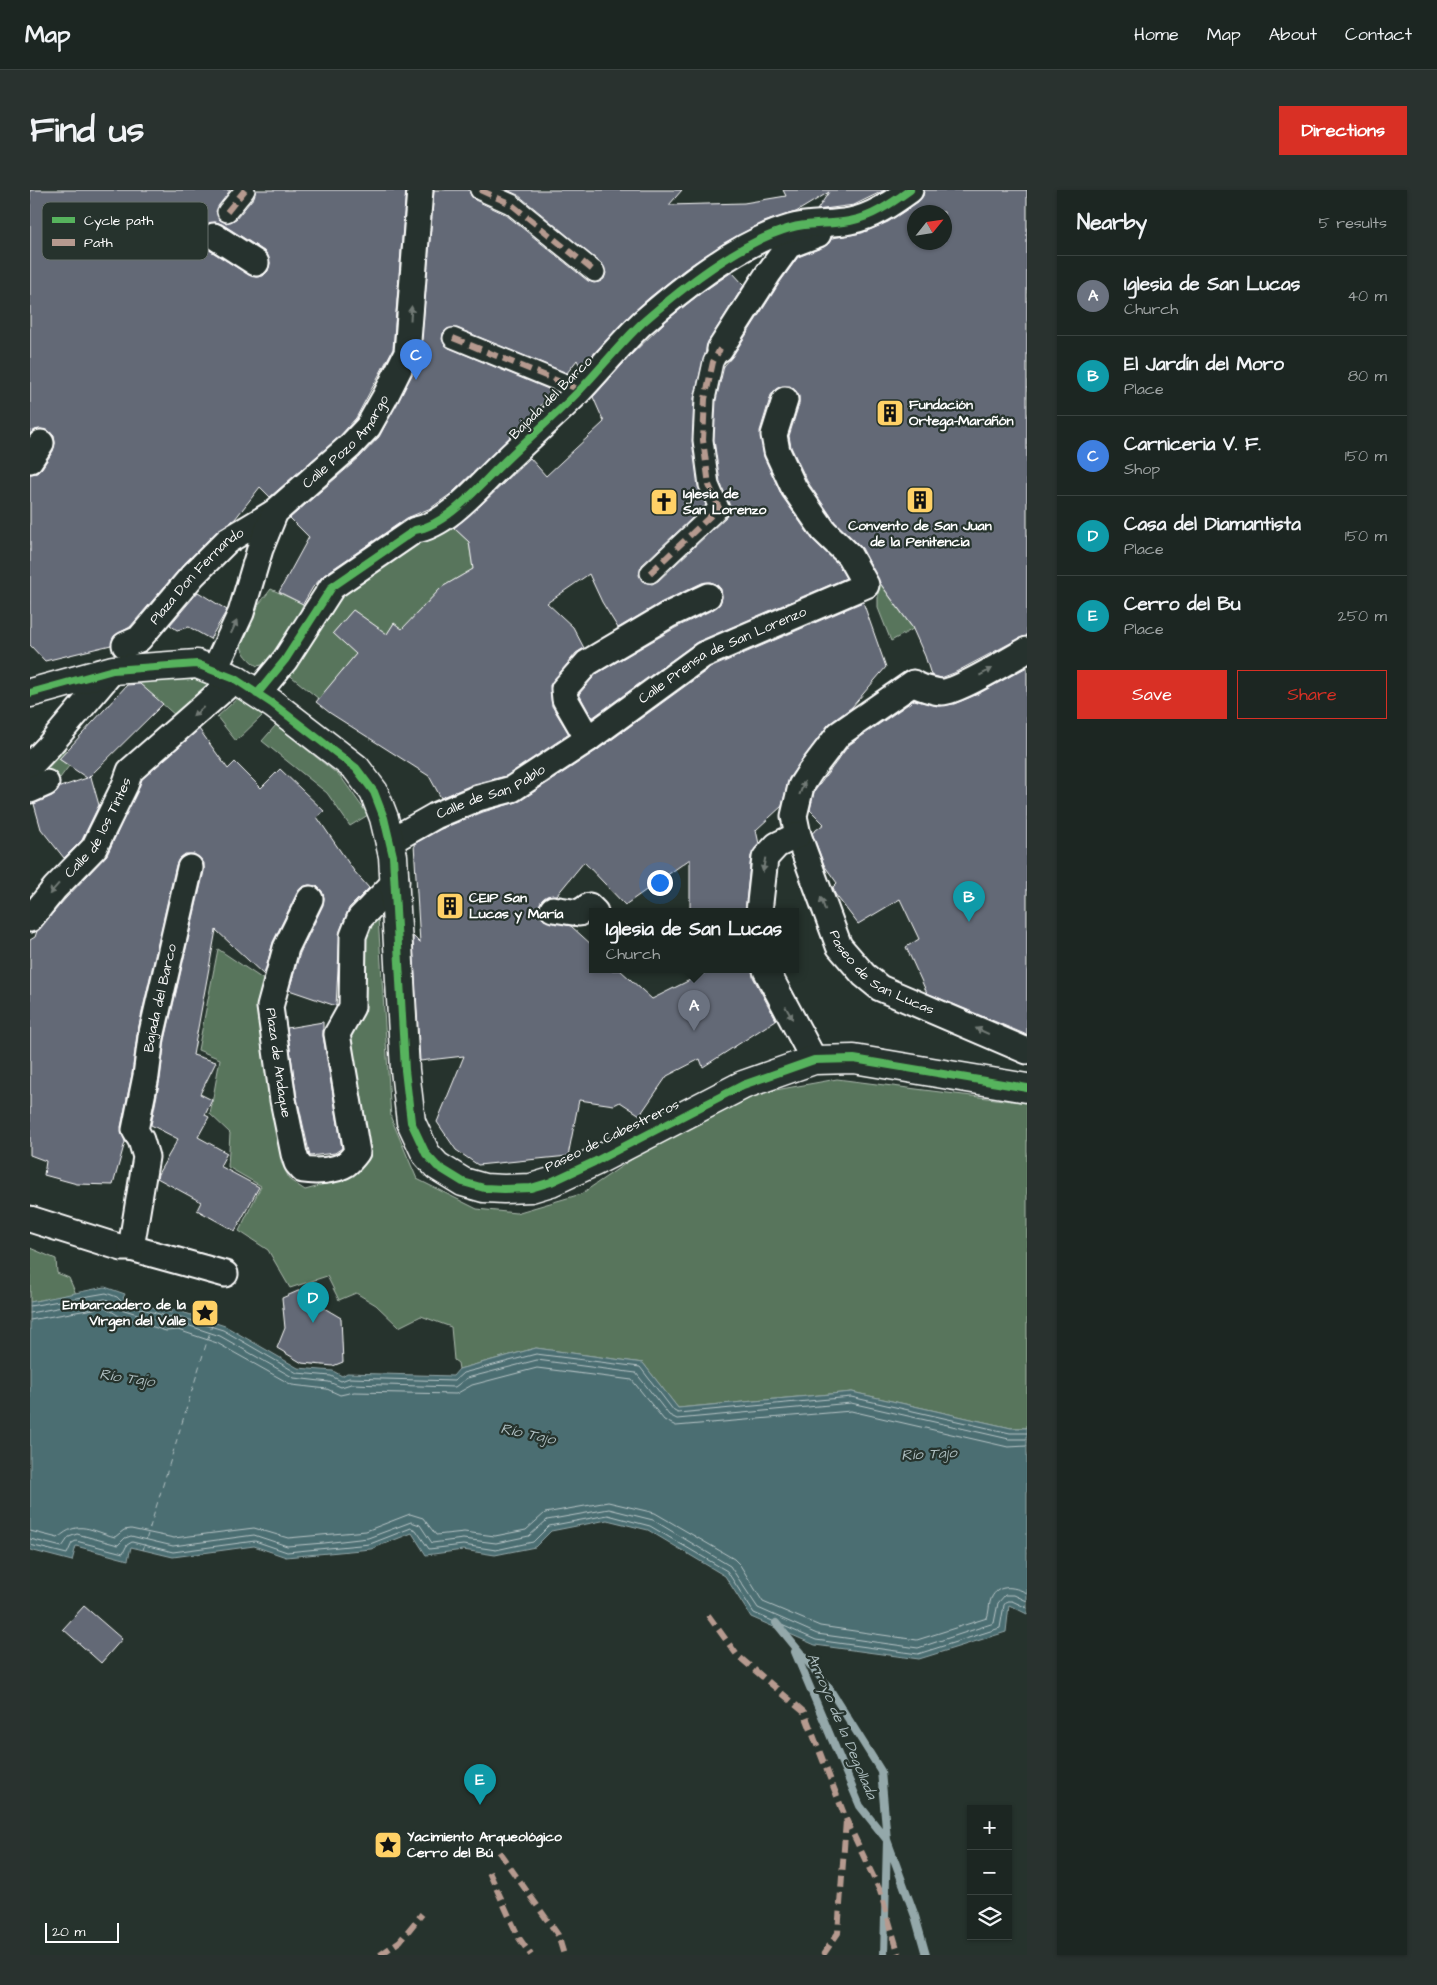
<!DOCTYPE html>
<html lang="en">
<head>
<meta charset="utf-8">
<style>
	body { margin:0; font-family:"Architects Daughter",sans-serif; background:#29322f; color:#f1f3f6 }
	.controls { position:absolute; right:15px; bottom:15px; display:grid; overflow:hidden; border-radius:0px; box-shadow:0 1px 4px #0004 }
	.controls button { width:45px; height:45px; display:grid; place-items:center; padding:0; border:0; border-bottom:1px solid #3a4340; background:#1c2622; color:#f1f3f6; font:25px sans-serif }
	.compass { position:absolute; left:877px; top:15px; width:45px; height:45px; border-radius:50%; background:#1c2622; box-shadow:0 1px 4px #0004; rotate:60deg }
	.scale { position:absolute; left:15px; bottom:12px; width:74px; box-sizing:border-box; padding-left:5px; border:2px solid #fff; border-top:0; font-size:14px; line-height:18px; white-space:nowrap; color:#fff; -webkit-text-stroke:4px #26332d; paint-order:stroke }
	.you { position:absolute; left:629px; top:692px; width:18px; height:18px; margin:-12px; border:4px solid #fff; border-radius:50%; background:#1a73e8; box-shadow:0 0 0 8px #1a73e833 }
	.badge { display:grid; place-items:center; width:32px; height:32px; border-radius:50%; background:#d93025; color:#fff; font-size:16px; font-weight:700 }
	.pin { position:absolute; translate:-50% -41px; filter:drop-shadow(0 1px 2px #0008) }
	.pin::after { content:''; position:absolute; top:26px; width:18px; height:15px; background:inherit; clip-path:polygon(0 0,100% 0,50% 100%) }
	.popup { position:absolute; left:559px; top:718px; width:210px; height:65px; box-sizing:border-box; display:grid; place-content:center; border-radius:0px; background:#1c2622; filter:drop-shadow(0 1px 4px #0005); font-size:16px; white-space:nowrap; color:#a0a5a5 }
	.popup b { font-size:19px; color:#f1f3f6 }
	.popup::after { content:''; position:absolute; left:50%; top:100%; margin-left:-10px; border:10px solid transparent; border-top-color:#1c2622 }
	.list { margin:0; padding:0; list-style:none }
	h2 { display:flex; justify-content:space-between; align-items:center; height:65px; margin:0; padding:0 20px; font-size:21px }
	h2 small { font-size:16px; font-weight:400; color:#a0a5a5 }
	.list li { display:grid; grid-template-columns:32px 1fr auto; gap:15px; align-items:center; box-sizing:border-box; height:80px; padding:0 20px; border-top:1px solid #3a4340 }
	.list b { display:block; font-size:19px; white-space:nowrap }
	.list p { margin:0; font-size:16px; white-space:nowrap; color:#a0a5a5 }
	.list em { font-size:16px; font-style:normal; color:#a0a5a5 }
	.actions { display:flex; gap:10px; padding:15px 20px }
	.actions a { flex:1; padding:11px 0; border:1px solid #d93025; border-radius:0px; text-align:center; font-size:18px; color:#d93025 }
	.actions .main { background:#d93025; color:#fff }
	.icon { flex:none; width:28px; height:28px; fill:none; stroke:currentColor; stroke-width:2; stroke-linecap:round; stroke-linejoin:round }
	.map { position:relative; flex:none; width:997px; height:1765px; overflow:hidden; border-radius:0px }
	header { display:flex; align-items:center; gap:30px; box-sizing:border-box; height:70px; padding:0 25px; background:#1c2622; border-bottom:1px solid #3a4340 }
	header strong { font-size:24px }
	nav { display:flex; gap:28px; margin-inline-start:auto; font-size:18px }
	.intro { display:flex; align-items:center; justify-content:space-between; box-sizing:border-box; height:120px; padding:0 30px }
	h1 { margin:0; font-size:35px }
	.button { padding:12px 22px; border-radius:0px; background:#d93025; color:#fff; font-size:18px; font-weight:700 }
	main { display:flex; gap:30px; padding:0 30px }
	aside { flex:1; background:#1c2622; border-radius:0px; box-shadow:0 1px 4px #0004 }
	.map>svg:first-child { display:block }
</style>
</head>
<body>
<header>
<strong>Map</strong>
<nav><a>Home</a><a>Map</a><a>About</a><a>Contact</a></nav>
</header>
<div class="intro"><h1>Find us</h1><a class="button">Directions</a></div>
<main>
<div class="map">
<svg width="997" height="1765" viewBox="0 0 997 1765">
	<rect width="100%" height="100%" fill="#26332d"/>
	<filter id="ink" filterUnits="userSpaceOnUse"><feTurbulence type="fractalNoise" baseFrequency=".02" numOctaves="2"/><feDisplacementMap in="SourceGraphic" scale="10" xChannelSelector="R" yChannelSelector="G"/><feConvolveMatrix kernelMatrix="1 2 1 2 8 2 1 2 1" color-interpolation-filters="sRGB"/></filter>
	<g filter="url(#ink)">
		<!-- green -->
		<path fill="#58755c" stroke="#acbaae" d="M417 332 439 352 443 379 412 397 382 428V447L364 433 357 444 323 420 303 443 326 464 289 509 257 483 311 402Z
			M848 391 883 439 861 451 848 418Z
			M241 399 273 414 260 448 242 473 227 476C191 451 222 424 241 399Z
			M162 482 184 490 146 526 103 488Z
			M210 506 233 525 206 551 187 527Z
			M246 535 311 587 338 625 320 636 297 603 232 551Z
			M27 555 37 561 29 569 39 576 30 588 13 576Z
			M348 727 361 928 387 989 447 1019 486 1023 551 1004 636 946 729 903 807 889 997 913V1238H981L822 1202 648 1218 613 1173 506 1158 429 1179 428 1173 424 1170 421 1137 391 1126 369 1137 346 1115 326 1103 309 1110 297 1086 260 1098 238 1060 209 1041 231 996 198 977 200 943 180 924 190 869 168 860 188 759 237 792 255 960 251 972 260 990 275 1000 286 997 292 991 318 985 312 860 337 734Z
			M0 1058 26 1069 27 1083 39 1088 46 1104 0 1112Z"/>
		<!-- water -->
		<path fill="#4c6e72" stroke="#94a8aa" d="M75 1097 95 1104 93 1108 141 1123 143 1119 195 1136 268 1178 303 1181 312 1186 317 1183 423 1186 429 1179 506 1158 613 1173 648 1218 822 1202 981 1238H997V1424L979 1415 976 1442 889 1469 785 1455 721 1427 695 1386 618 1340 577 1330 521 1341 505 1357 465 1365 433 1360 396 1365 382 1343 341 1359 256 1367 224 1356 143 1367 101 1357 98 1370 46 1356 42 1371 0 1360V1112Z"/>
		<g fill="none" stroke-linecap="round" stroke-linejoin="round">
			<!-- shore -->
			<path stroke="#b7c5c7" stroke-width="1" d="M0 1116 76 1103 87 1107 93 1113 139 1127 147 1126 193 1140 267 1183 301 1186 311 1191 319 1188 424 1191 433 1183 506 1164 610 1177 644 1221 648 1223 821 1207 980 1243H997
				M0 1123 75 1109 83 1112 91 1119 137 1133 148 1132 190 1146 264 1188 299 1192 311 1197 321 1194 425 1197 437 1188 507 1170 606 1183 639 1225 647 1229 821 1213 979 1249H997
				M0 1130 75 1117 89 1126 136 1141 148 1140 187 1153 262 1195 297 1199 310 1205 324 1202 426 1204 442 1195 507 1178 602 1190 634 1230 646 1236 821 1221 978 1257 997 1256
				M0 1341 28 1348C48 1329 62 1341 85 1347L94 1340 101 1339 144 1348 224 1338 258 1348 336 1341 380 1324 393 1328 406 1345 434 1342 465 1346 496 1340 515 1323 578 1312 625 1323 704 1369 710 1375 733 1412 790 1436 887 1450 957 1428C959 1423 959 1417 960 1412 965 1393 984 1396 997 1403
				M0 1349 32 1357 39 1347 47 1344 88 1355 95 1348 101 1346 143 1356 224 1345 257 1356 294 1353 338 1348 381 1332 390 1335 402 1353 433 1349 466 1353 499 1346 517 1330 579 1319 623 1330 700 1376 728 1418 787 1444 888 1458 964 1433 968 1413 975 1405H984L997 1411
				M0 1355 37 1364 42 1353 46 1351 93 1363 97 1355 102 1352 143 1362 225 1351 257 1362 340 1354 381 1338 386 1340 399 1359 433 1355 466 1360 503 1352 519 1336 578 1325 620 1336 697 1381 724 1423 786 1450 888 1464 970 1438 974 1415 977 1411H982L997 1418"/>
			<!-- stream -->
			<path stroke="#94a8aa" stroke-width="8" d="M746 1433 799 1498 851 1581 857 1650 885 1726 896 1765
				M765 1462 830 1616 857 1650 854 1765"/>
			<!-- ferry -->
			<path stroke="#aebec0" stroke-width="1" stroke-dasharray="6 5" stroke-linecap="butt" d="M113 1360 183 1132"/>
		</g>
		<!-- building -->
		<path fill="#646976" stroke="#fff" fill-rule="evenodd" d="M0 0H200L186 21 190 30 196 33 206 29 224 7 226 0H376L363 159 326 228 310 246 240 307 230 297 205 329 187 341 153 375 100 437 84 446 81 455 15 471 0 455V284L7 283 12 278 23 261 25 253 24 246 18 241 11 239 5 240 0 244ZM185 32 192 34 234 61 238 66 240 73 238 81 233 86 226 87 219 85 176 58 172 53 170 46 172 39 177 34Z
			M404 0H439L441 6 445 10 475 24 558 91 564 93 569 92 574 89 576 83 572 74 488 5 477 0H652L639 15 714 13 756 6 753 0H855L824 15 787 20 799 2 766 22 734 32 694 53 654 80 619 108 594 131 551 178 547 170 537 183 427 138 417 139 413 143 412 149 414 154 419 158 523 201 503 225 422 303 401 318 377 328 294 385 283 397 273 414 249 402 279 347 260 328 330 267 349 247 390 169Z
			M894 0H997V446L990 448 924 483 911 488 901 485 895 466 882 437 850 393 832 358 805 332 777 291 761 257 759 246 769 214V206L766 201 760 196H752L746 199 741 205 730 241 734 267 752 306 782 349 808 374 816 388 667 452 562 528 549 504 566 484 645 438 684 419 690 414 692 407 691 399 686 394 680 392 672 393 632 412 588 438 572 412 559 384 517 413 543 437 554 458 546 463 520 495 522 516 539 544 476 586 444 594 411 608 399 586 300 523 286 512 326 464 303 443 323 420 357 444 364 433 372 439 412 397 443 379 439 352 424 338 452 314 500 268 516 286 574 232 563 207 599 167 637 130 671 103 702 82 714 95 678 152 664 208 662 251 668 297 676 315 612 375 609 385 612 391 622 394 628 391 697 326 700 321 699 314 690 292 684 250 686 210 694 176 702 167 750 92 768 67 794 57 799 53 802 48 832 43 858 32 888 12 893 6ZM884 22H914V52H884Z
			M168 402 197 420 180 449 159 437 147 440 140 435Z
			M833 412 856 477 822 517 798 535 759 588 752 616 726 640 729 654 721 666 715 722H660V669L595 715 554 672 527 705 517 706 512 710 509 716 510 725 514 730 541 736 563 756V780H590L622 809 680 780H722L723 787 746 830 673 877 670 869 637 886 610 925 590 912 584 915 549 910 538 966 448 975 426 960 407 932 434 866 390 871 383 750V746L390 753 384 654 411 639 453 622 490 611 566 561 680 478Z
			M997 477V845L897 803 876 757 889 749 870 709 828 734 805 704 803 697 807 693 794 675 782 643 794 634 780 620 784 602 819 555 884 510 908 516 924 514 948 504Z
			M110 494 133 514 58 588 61 587 69 615 52 650 34 668 11 639 4 614 22 606 27 602 30 597 57 588 29 569 97 495Z
			M169 539 198 579 205 572 231 598 250 579 294 621 287 627 324 681 339 698 319 718 310 741 306 816 259 800 270 763 293 715 294 708 292 701 287 696 279 695 272 697 267 703 243 752 234 785 186 740 163 865 186 872 170 904 182 910 175 925 179 927 168 947 197 963 190 976 229 997 205 1041 167 1020 171 1012 127 988 128 984 148 949 121 935 130 889 135 850 174 681V673L170 668 164 664H155L149 669 146 675 107 844 102 884 91 937 95 952 83 995 47 994 14 985 16 971 0 965V750L5 747 7 741 36 708 77 665 112 589Z
			M293 832V846L312 958 305 963 280 966 267 908 257 838Z
			M275 1098 281 1124 294 1118 311 1128 313 1172 303 1176 272 1173 247 1158 255 1138 252 1108Z
			M54 1416 92 1449 71 1473 33 1439Z"/>
		<g fill="none" stroke-linecap="round" stroke-linejoin="round">
			<defs>
				<path id="pedestrian" d="M450 0 481 14 565 82
					M197 22 215 0
					M423 148 550 200
					M620 383 689 318 679 295 673 250 675 209 683 172 690 159"/>
				<g id="minor">
					<path d="M184 46 226 73"/>
					<path d="M690 159 738 84 759 55 788 44"/>
					<path d="M0 270 11 253"/>
					<path id="s1" d="M95 455 109 449 163 385 197 351 245 322"/>
					<path id="s2" d="M997 460C981 469 927 502 912 502 906 502 888 497 883 493L809 544 780 582 771 596 764 626 768 645 809 756 834 785 850 798 997 861"/>
					<path id="s3" d="M184 481 211 423 230 359 245 322 320 256 338 237 355 207 377 163 390 0"/>
					<path d="M227 504 255 470 302 397 385 340C417 335 448 297 471 275 497 249 525 226 550 200 571 178 590 154 612 133 652 98 708 53 760 38 779 32 800 35 820 31 842 27 862 13 880 0"/>
					<path d="M558 549 535 509 534 499 557 473 638 425 678 406"/>
					<path d="M0 576 18 557 83 480"/>
					<path d="M0 600 16 593"/>
					<path id="s4" d="M359 652 405 626 448 608 482 599 558 549 673 465 836 395 819 365 794 341 764 298 747 261 744 245 755 210"/>
					<path id="s5" d="M280 709 256 758 240 817 253 910 264 964 267 973 273 980C286 982 305 981 316 974 320 971 324 966 327 962L307 844 322 817 323 746 330 728 366 691"/>
					<path d="M523 719 549 723 559 716 565 722"/>
					<path d="M729 722 735 668 747 655 768 645"/>
					<path id="s6" d="M0 729 25 698 64 658 95 595 100 581 205 489"/>
					<path d="M736 780 784 870"/>
					<path d="M0 1029 92 1058H101L195 1084"/>
					<path id="s7" d="M101 1058 116 967 111 950 105 940 116 886 121 847 160 678"/>
				</g>
				<path id="tertiary" d="M0 503 83 480 167 474 205 489 243 514 326 578 344 602 354 628 363 666 375 880 381 932 396 964 407 976 433 992 454 998 474 999 501 998 521 992 564 972 713 895 784 870 824 869 997 898"/>
			</defs>
			<!-- pedestrian casing -->
			<use href="#pedestrian" stroke="#fff" stroke-width="22"/>
			<!-- minor casing -->
			<use href="#minor" stroke="#fff" stroke-width="29"/>
			<!-- tertiary casing -->
			<use href="#tertiary" stroke="#fff" stroke-width="31"/>
			<!-- pedestrian -->
			<use href="#pedestrian" stroke="#26332d" stroke-width="19"/>
			<!-- minor -->
			<use href="#minor" stroke="#26332d" stroke-width="25"/>
			<!-- tertiary -->
			<use href="#tertiary" stroke="#26332d" stroke-width="28"/>
			<!-- quiet -->
			<path stroke="#b69a8f" stroke-width="6" stroke-dasharray="12 6" stroke-linecap="butt" d="M450 0 481 14 565 82
				M197 22 215 0
				M423 148 550 200
				M620 383 689 318 679 295 673 250 675 209 683 172 690 159
				M678 1425 707 1465 774 1522 816 1629 850 1701 869 1765
				M469 1662 528 1745 534 1765
				M459 1682 489 1748 501 1765
				M350 1765 370 1751 392 1724
				M793 1765 808 1743 816 1630"/>
			<defs>
				<path id="cycleway" d="M0 503 83 480 167 474 205 489 243 514 326 578 344 602 354 628 363 666 375 880 381 932 396 964 407 976 433 992 454 998 474 999 501 998 521 992 564 972 713 895 784 870 824 869 997 898
					M227 504 255 470 302 397 385 340C417 335 448 297 471 275 497 249 525 226 550 200 571 178 590 154 612 133 652 98 708 53 760 38 779 32 800 35 820 31 842 27 862 13 880 0"/>
			</defs>
			<!-- cycleway casing -->
			<use href="#cycleway" stroke="#26332d" stroke-width="11"/>
			<!-- cycleway -->
			<use href="#cycleway" stroke="#56b35d" stroke-width="8"/>
		</g>
		<!-- one-way arrows -->
		<defs><path id="oneway-solid" d="M-6-.8H1V-3.2L6.5 0L1 3.2V.8H-6Z" transform="scale(1.25)"/></defs>
		<g fill="#727a76">
			<use href="#oneway-solid" transform="translate(381 123) rotate(-86)"/>
			<use href="#oneway-solid" transform="translate(204 437) rotate(-65)"/>
			<use href="#oneway-solid" transform="translate(956 482) rotate(-29)"/>
			<use href="#oneway-solid" transform="translate(168 522) rotate(139)"/>
			<use href="#oneway-solid" transform="translate(772 598) rotate(-69)"/>
			<use href="#oneway-solid" transform="translate(734 675) rotate(100)"/>
			<use href="#oneway-solid" transform="translate(24 699) rotate(131)"/>
			<use href="#oneway-solid" transform="translate(793 714) rotate(-110)"/>
			<use href="#oneway-solid" transform="translate(759 823) rotate(61)"/>
			<use href="#oneway-solid" transform="translate(952 841) rotate(-156)"/>
		</g>
	</g>
	<!-- icons -->
	<defs>
		<symbol id="building-square" viewBox="-11 -11 22 22"><rect x="-9" y="-9" width="18" height="18" rx="4" fill="#ffd166" stroke="#26332d"/><path d="M-4-6H4V6H1V3H-1V6H-4ZM-2.5-4.3h1.7v1.8h-1.7ZM.8-4.3h1.7v1.8H.8ZM-2.5-1h1.7V.8h-1.7ZM.8-1h1.7V.8H.8Z" fill="#111"/></symbol>
		<symbol id="church-square" viewBox="-11 -11 22 22"><rect x="-9" y="-9" width="18" height="18" rx="4" fill="#ffd166" stroke="#26332d"/><path d="M-1.2-6h2.4v3.5h3.3v2.4h-3.3V6h-2.4V-.1h-3.3v-2.4h3.3Z" fill="#111"/></symbol>
		<symbol id="sight-square" viewBox="-11 -11 22 22"><rect x="-9" y="-9" width="18" height="18" rx="4" fill="#ffd166" stroke="#26332d"/><path d="M0-6L1.8-2.2L6-1.7L2.9 1.2L3.7 5.4L0 3.3L-3.7 5.4L-2.9 1.2L-6-1.7L-1.8-2.2Z" fill="#111"/></symbol>
	</defs>
	<g fill-rule="evenodd">
		<use href="#building-square" x="844" y="207" width="32" height="32"/>
		<use href="#building-square" x="874" y="294" width="32" height="32"/>
		<use href="#church-square" x="618" y="296" width="32" height="32"/>
		<use href="#building-square" x="404" y="700" width="32" height="32"/>
		<use href="#sight-square" x="159" y="1107" width="32" height="32"/>
		<use href="#sight-square" x="342" y="1639" width="32" height="32"/>
	</g>
	<g text-anchor="middle" dominant-baseline="central" stroke-width="4.5" stroke-linejoin="round" paint-order="stroke">
		<!-- street labels -->
		<g font-size="14" fill="#fff" stroke="#26332d">
			<text transform="translate(521 208) rotate(-45)">Bajada del Barco</text>
			<text stroke="none"><textPath href="#s3" startOffset="271">Calle Pozo Amargo</textPath></text>
			<text stroke="none"><textPath href="#s1" startOffset="101">Plaza Don Fernando</textPath></text>
			<text stroke="none"><textPath href="#s4" startOffset="385">Calle Prensa de San Lorenzo</textPath></text>
			<text stroke="none"><textPath href="#s4" startOffset="114">Calle de San Pablo</textPath></text>
			<text stroke="none"><textPath href="#s6" startOffset="115">Calle de los Tintes</textPath></text>
			<text stroke="none"><textPath href="#s2" startOffset="499">Paseo de San Lucas</textPath></text>
			<text stroke="none"><textPath href="#s7" startOffset="256">Bajada del Barco</textPath></text>
			<text stroke="none"><textPath href="#s5" startOffset="172">Plaza de Andaque</textPath></text>
			<text transform="translate(582 946) rotate(-26)">Paseo de Cabestreros</text>
		</g>
		<!-- poi labels -->
		<g font-size="14" font-weight="bold" fill="#fff" stroke="#26332d" text-anchor="start">
			<text x="879" y="215">Fundación<tspan x="879" dy="16">Ortega-Marañón</tspan></text>
			<text x="653" y="304">Iglesia de<tspan x="653" dy="16">San Lorenzo</tspan></text>
			<text x="890" y="336" text-anchor="middle">Convento de San Juan<tspan x="890" dy="16">de la Penitencia</tspan></text>
			<text x="439" y="708">CEIP San<tspan x="439" dy="16">Lucas y María</tspan></text>
			<text x="156" y="1115" text-anchor="end">Embarcadero de la<tspan x="156" dy="16">VIrgen del Valle</tspan></text>
			<text x="377" y="1647">Yacimiento Arqueológico<tspan x="377" dy="16">Cerro del Bú</tspan></text>
		</g>
		<!-- water labels -->
		<g font-size="15" font-style="italic" fill="#aebec0" stroke="#26332d">
			<text transform="translate(97 1188) rotate(8)">Río Tajo</text>
			<text transform="translate(498 1244) rotate(12)">Río Tajo</text>
			<text transform="translate(899 1264) rotate(-3)">Río Tajo</text>
			<text transform="translate(812 1536) rotate(67)">Arroyo de la Degollada</text>
		</g>
	</g>
	<!-- legend -->
	<rect x="12" y="12" width="166" height="58" rx="8" fill="#26332d" stroke="#67706c" stroke-width="1"/>
	<rect x="22" y="27" width="23" height="6" fill="#56b35d"/>
	<rect x="22" y="49" width="23" height="7" fill="#b69a8f"/>
	<g font-size="14" fill="#fff">
		<text x="54" y="35">Cycle path</text>
		<text x="54" y="57">Path</text>
	</g>
</svg>
<div class="controls">
<button>+</button>
<button>−</button>
<button><svg class="icon" aria-label="layers" viewBox="0 0 24 24"><path d="M12 4l9 5-9 5-9-5zM3 14l9 5 9-5"/></svg></button>
</div>
<svg class="compass" viewBox="-18 -18 36 36"><path d="M0-13l5 13h-10z" fill="#e53935"/><path d="M0 13l5-13h-10z" fill="#a0a5a5"/></svg>
<div class="scale">20 m</div>
<div class="you"></div>
<div class="pin badge" style="left:664px;top:841px;background:#6b7280">A</div>
<div class="popup"><b>Iglesia de San Lucas</b>Church</div>
<div class="pin badge" style="left:939px;top:732px;background:#0f9aa8">B</div>
<div class="pin badge" style="left:386px;top:190px;background:#3f7fe0">C</div>
<div class="pin badge" style="left:283px;top:1133px;background:#0f9aa8">D</div>
<div class="pin badge" style="left:450px;top:1615px;background:#0f9aa8">E</div>
</div>
<aside>
<h2>Nearby<small>5 results</small></h2>
<ul class="list">
<li><span class="badge" style="background:#6b7280">A</span><div><b>Iglesia de San Lucas</b><p>Church</p></div><em>40 m</em></li>
<li><span class="badge" style="background:#0f9aa8">B</span><div><b>El Jardín del Moro</b><p>Place</p></div><em>80 m</em></li>
<li><span class="badge" style="background:#3f7fe0">C</span><div><b>Carniceria V. F.</b><p>Shop</p></div><em>150 m</em></li>
<li><span class="badge" style="background:#0f9aa8">D</span><div><b>Casa del Diamantista</b><p>Place</p></div><em>150 m</em></li>
<li><span class="badge" style="background:#0f9aa8">E</span><div><b>Cerro del Bu</b><p>Place</p></div><em>250 m</em></li>
</ul>
<div class="actions"><a class="main">Save</a><a>Share</a></div>
</aside>
</main>
</body>
</html>
